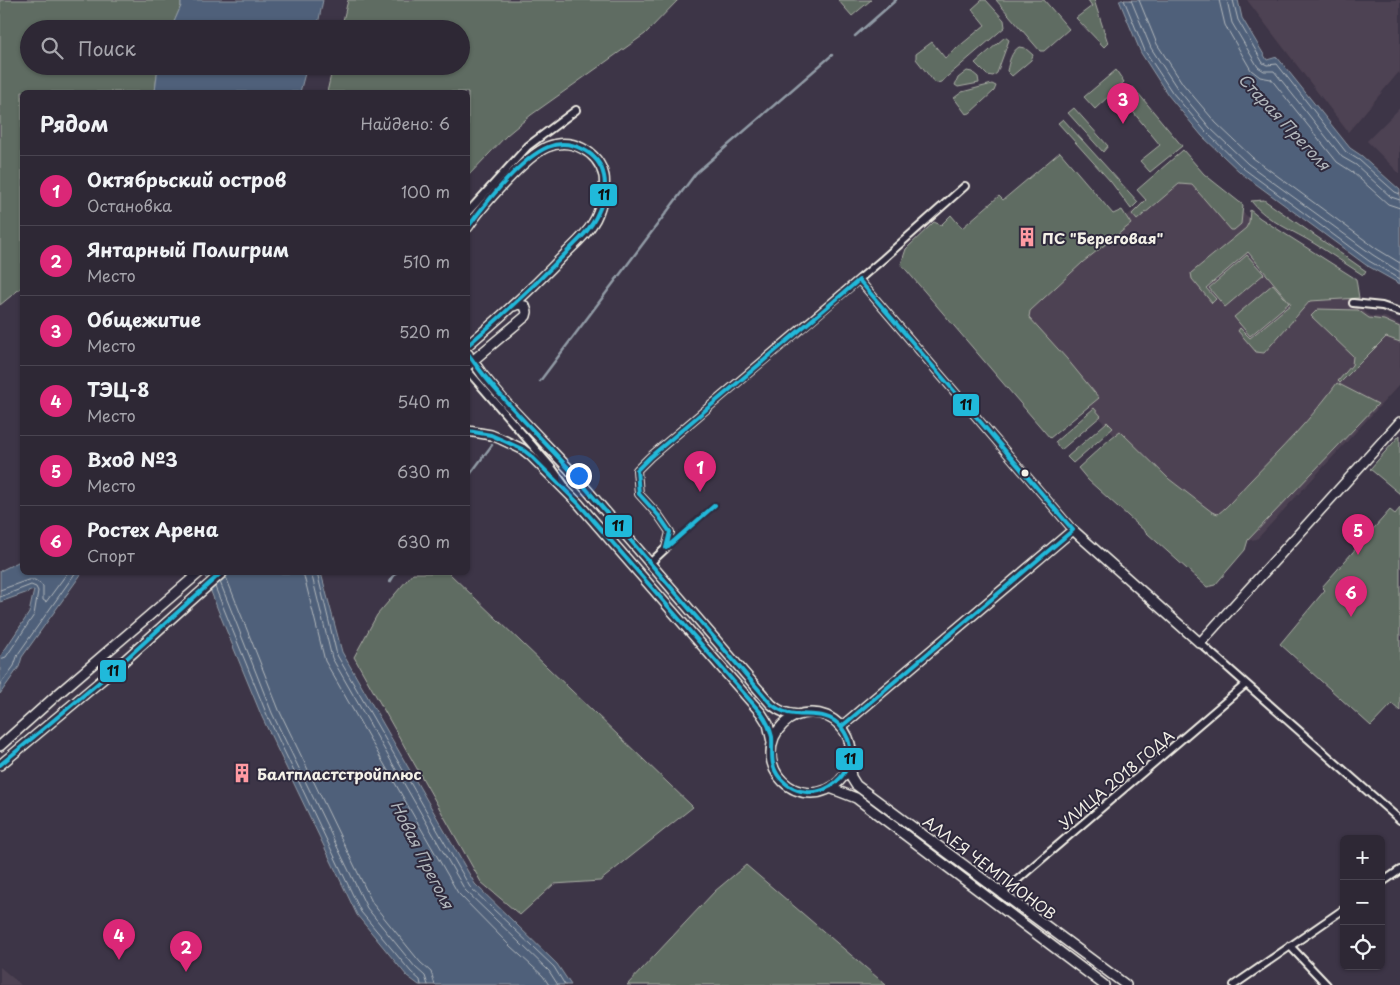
<!DOCTYPE html>
<html lang="ru">
<head>
<meta charset="utf-8">
<style>
	body { margin:0; font-family:"Playpen Sans",sans-serif; background:#36303d; color:#f1f3f6 }
	.controls { position:absolute; right:15px; bottom:15px; display:grid; overflow:hidden; border-radius:8px; box-shadow:0 1px 4px #0004 }
	.controls button { width:45px; height:45px; display:grid; place-items:center; padding:0; border:0; border-bottom:1px solid #494450; background:#2e2835; color:#f1f3f6; font:25px sans-serif }
	.you { position:absolute; left:578px; top:475px; width:18px; height:18px; margin:-12px; border:4px solid #fff; border-radius:50%; background:#1a73e8; box-shadow:0 0 0 8px #1a73e833 }
	.badge { display:grid; place-items:center; width:32px; height:32px; border-radius:50%; background:#db2777; color:#fff; font-size:16px; font-weight:700 }
	.pin { position:absolute; translate:-50% -41px; filter:drop-shadow(0 1px 2px #0008) }
	.pin::after { content:''; position:absolute; top:26px; width:18px; height:15px; background:inherit; clip-path:polygon(0 0,100% 0,50% 100%) }
	.list { margin:0; padding:0; list-style:none }
	h2 { display:flex; justify-content:space-between; align-items:center; height:65px; margin:0; padding:0 20px; font-size:21px }
	h2 small { font-size:16px; font-weight:400; color:#a7a6ad }
	.list li { display:grid; grid-template-columns:32px 1fr auto; gap:15px; align-items:center; box-sizing:border-box; height:70px; padding:0 20px; border-top:1px solid #494450 }
	.list b { display:block; font-size:19px; white-space:nowrap }
	.list p { margin:0; font-size:16px; white-space:nowrap; color:#a7a6ad }
	.list em { font-size:16px; font-style:normal; color:#a7a6ad }
	.icon { flex:none; width:28px; height:28px; fill:none; stroke:currentColor; stroke-width:2; stroke-linecap:round; stroke-linejoin:round }
	.map { position:relative; flex:none; width:1400px; height:985px; overflow:hidden }
	.search { position:absolute; background:#2e2835; box-shadow:0 1px 4px #0004; left:20px; top:20px; width:450px; height:55px; display:flex; align-items:center; gap:12px; box-sizing:border-box; padding:0 18px; border-radius:28px; color:#a7a6ad; font-size:19px }
	.panel { position:absolute; background:#2e2835; box-shadow:0 1px 4px #0004; left:20px; top:90px; width:450px; height:485px; border-radius:8px }
	.map>svg:first-child { display:block }
</style>
</head>
<body>
<div class="map">
<svg width="1400" height="985" viewBox="0 0 1400 985">
	<rect width="100%" height="100%" fill="#3d3547"/>
	<filter id="ink" filterUnits="userSpaceOnUse"><feTurbulence type="fractalNoise" baseFrequency=".02" numOctaves="2"/><feDisplacementMap in="SourceGraphic" scale="10" xChannelSelector="R" yChannelSelector="G"/><feConvolveMatrix kernelMatrix="1 2 1 2 8 2 1 2 1" color-interpolation-filters="sRGB"/></filter>
	<g filter="url(#ink)">
		<!-- built -->
		<path fill="#4e4252" d="M1247 0H1400V75L1399 72 1348 132Z
			M1400 108V174L1367 141Z
			M1187 160 1212 187 1264 230 1350 293 1353 303 1370 316 1385 317 1400 325V384L1257 539 1234 543 1123 446 1012 315 1122 221Z
			M0 967 21 985H0Z"/>
		<!-- green -->
		<path fill="#5f6c62" stroke="#aaaea5" d="M0 0H181V6L171 29H29V66H158L155 92H22V287L0 305Z
			M348 0H678L645 34 531 115 507 135 468 176V92H327L333 66H461V29H341Z
			M838 0H871L852 16Z
			M982 0H986L1004 20 1005 27 941 82 937 83 934 82 916 59V54L932 42 945 58 985 25 972 9Z
			M996 0H1044L1069 29 1044 51H1040Z
			M1088 0H1094L1108 43 1104 47 1076 18 1092 6Z
			M1005 37 1009 40 997 73 993 76 987 75 975 63Z
			M1019 47 1025 48 1033 55 1031 60 1012 76 1007 71C1009 62 1011 52 1019 47Z
			M1116 70 1124 82 1095 109 1084 97Z
			M967 71 972 72 978 77 979 83 958 87 955 85 958 78Z
			M992 84 996 86 994 91 970 113 966 114 954 98 962 92Z
			M1133 87 1182 146 1150 172 1140 161 1160 145 1121 97Z
			M1074 108 1108 146 1103 152 1068 113Z
			M1063 119 1138 202 1131 209 1111 182 1058 123Z
			M1183 150 1204 174 1243 205 1241 224 1234 230H1231L1192 185 1179 184 1137 220 1132 214 1146 200 1137 190Z
			M1060 152 1113 214 1122 210 1131 224 1083 262 1030 311 1029 317 1067 359 1099 398 1050 438 901 264 906 249 934 222 941 225 951 215 962 228 999 196 1003 200Z
			M1264 200 1366 271 1363 275C1347 265 1331 254 1315 244 1294 231 1266 221 1251 201Z
			M1250 210 1260 218 1356 279 1359 298 1310 301 1264 353 1256 352 1238 331 1240 328 1250 338 1291 304 1248 252 1206 288 1216 299 1212 303 1192 279 1191 273 1246 228 1249 222Z
			M1247 255 1264 274 1225 307 1209 288Z
			M1273 284 1289 303 1250 336 1234 317Z
			M1318 309 1358 310 1369 318 1384 320 1400 327V342L1386 337 1340 383 1338 381 1352 365 1353 356 1311 316Z
			M1337 383 1378 404 1248 540 1245 550 1215 585 1207 587 1088 480 1078 468 1111 438 1120 431 1169 479 1212 512 1218 514C1231 504 1239 492 1250 481 1281 449 1312 418 1337 383Z
			M1094 408 1101 416 1061 450 1055 442Z
			M1107 422 1113 428 1073 463 1067 457Z
			M1400 435V494L1370 469Z
			M1400 508V711L1392 704 1371 726 1280 644 1325 590 1322 587 1390 510 1395 514Z
			M413 573H449L693 807 600 881 554 884 520 915 481 882 354 657 377 615Z
			M746 865 886 985H627L715 891Z"/>
		<!-- water -->
		<path fill="#4f617a" stroke="#919ba6" d="M181 0H323L317 29H171L181 6Z
			M1119 0H1238L1242 18 1267 60 1277 57 1350 148 1362 156 1400 190V284L1366 265 1241 173 1202 136 1168 95 1141 53Z
			M158 66H307L300 92H155Z
			M22 560V572L82 573 22 657 19 667 0 694V657L29 613 34 590 0 602V571Z
			M204 573H321L342 652 475 884 557 964 571 985H419L407 976 357 915 262 717 218 610Z"/>
		<g fill="none" stroke-linecap="round" stroke-linejoin="round">
			<!-- shore -->
			<path stroke="#b2b7bc" stroke-width="1" d="M1124 0 1145 51 1172 92 1206 132 1244 169 1369 261 1400 279
				M1131 0 1151 48 1177 88 1210 128 1248 164 1373 255 1400 272
				M1139 0 1157 44 1183 84 1216 123 1253 158 1377 249 1400 263
				M1219 0 1225 25 1251 70 1260 77 1271 79 1337 162 1351 171 1388 204 1400 208
				M1227 0 1232 23 1258 67 1264 71H1274L1342 157 1356 165 1391 197 1400 200
				M1233 0 1238 20 1263 63 1267 65 1277 64 1346 152 1359 160 1395 192 1400 194
				M303 572 325 661 458 893 510 946 543 976 549 985
				M311 572 332 658 465 890 549 971 558 985
				M317 572 337 655 470 887 554 967 565 985
				M226 577 279 710 373 904 420 962 431 972 435 985
				M220 582 272 713 367 908 415 967 425 976 428 985
				M215 587 267 715 361 912 411 972 420 980 421 985
				M0 590 28 580H35L43 586V600L46 602 68 572
				M0 597 31 585 36 587 38 591 34 615 6 657 0 659
				M0 685 14 666 18 654 76 572"/>
			<!-- stream -->
			<path stroke="#919ba6" stroke-width="2.5" d="M855 36 896 0
				M540 381 696 173 832 55
				M468 477 492 445
				M390 582 396 572"/>
			<defs>
				<path id="minor" d="M468 212 528 146 576 110
					M859 280 1073 530
					M1353 303 1382 306 1400 312
					M468 371 552 468 565 486
					M649 564 666 548 670 532 659 516 639 494 637 470 650 457 883 259 965 186
					M1200 643 1400 820
					M1381 883 1400 870
					M1002 893 1246 684
					M1290 946 1327 985
					M1234 985 1344 909"/>
				<path id="secondary" d="M468 227C481 207 526 156 547 147 571 137 598 151 604 176 606 188 600 213 593 223 586 235 574 245 565 254 534 287 502 316 468 345
					M483 352 526 316 527 312 525 306 518 304 514 306
					M468 354 482 374 508 405 569 469 771 704C780 712 787 714 799 715
					M468 431 491 435 501 439 522 449 531 456 578 503 761 713 768 724 772 742
					M771 753a40 40 0 1 1 80 0a40 40 0 1 1-80 0Z
					M841 727 1073 530 1200 643 1400 422
					M0 746 58 694 200 572
					M849 764 851 777 856 785 1126 985
					M0 765 115 669 223 572
					M830 788 856 798 1104 985"/>
			</defs>
			<!-- minor casing -->
			<use href="#minor" stroke="#f4f1e8" stroke-width="10"/>
			<!-- secondary casing -->
			<use href="#secondary" stroke="#f4f1e8" stroke-width="12"/>
			<!-- minor -->
			<use href="#minor" stroke="#2f2a3d" stroke-width="6"/>
			<!-- secondary -->
			<use href="#secondary" stroke="#2f2a3d" stroke-width="9"/>
			<defs>
				<path id="secondary-bridge" d="M468 365 483 352"/>
			</defs>
			<!-- secondary-bridge casing -->
			<use href="#secondary-bridge" stroke="#f4f1e8" stroke-width="12" stroke-linecap="butt"/>
			<!-- secondary-bridge -->
			<use href="#secondary-bridge" stroke="#2f2a3d" stroke-width="9"/>
			<defs>
				<path id="bus-1" d="M468 227C485 204 521 158 548 147 570 138 599 152 604 176 607 189 602 206 596 217 589 232 576 242 565 254 534 286 502 316 468 345
					M859 280 1073 530
					M468 354C498 397 536 432 571 471 638 548 704 626 771 704 776 708 781 711 788 713 806 717 828 710 841 727 873 768 815 817 780 778 769 766 773 751 772 737 770 728 766 720 761 713L578 503 531 456 522 449 491 435 468 431
					M666 548 670 532 659 516 639 494 637 470 650 457 859 280
					M666 548 715 505
					M841 727 1073 530
					M0 765 115 669 222 572"/>
			</defs>
			<!-- bus-1 casing -->
			<use href="#bus-1" stroke="#2f2a3d" stroke-width="8"/>
			<!-- bus-1 -->
			<use href="#bus-1" stroke="#20b9da" stroke-width="4"/>
		</g>
	</g>
	<!-- icons -->
	<defs>
		<symbol id="building-bare" viewBox="-9 -9 18 18"><path d="M-4-6H4V6H1V3H-1V6H-4ZM-2.5-4.3h1.7v1.8h-1.7ZM.8-4.3h1.7v1.8H.8ZM-2.5-1h1.7V.8h-1.7ZM.8-1h1.7V.8H.8Z" fill="#ff9aa2" stroke="#2f2a3d" stroke-width="2.5" paint-order="stroke"/></symbol>
	</defs>
	<g fill-rule="evenodd">
		<use href="#building-bare" x="1013" y="223" width="28" height="28"/>
		<use href="#building-bare" x="228" y="759" width="28" height="28"/>
	</g>
	<!-- markers -->
	<circle fill="#f4f1e8" stroke="#2f2a3d" stroke-width="2" cx="1025" cy="473" r="4.5"/>
	<g text-anchor="middle" dominant-baseline="central" stroke-width="4" stroke-linejoin="round" paint-order="stroke">
		<!-- poi labels -->
		<g font-size="15" font-weight="bold" fill="#f4f1e8" stroke="#2f2a3d" text-anchor="start">
			<text x="1042" y="237">ПС "Береговая"</text>
			<text x="257" y="773">Балтпластстройплюс</text>
		</g>
		<!-- street labels -->
		<g font-size="15" fill="#f4f1e8" stroke="#2f2a3d">
			<text transform="translate(1116 779) rotate(-40)">УЛИЦА 2018 ГОДА</text>
			<text transform="translate(990 867) rotate(37)">АЛЛЕЯ ЧЕМПИОНОВ</text>
		</g>
		<!-- water labels -->
		<g font-size="16" font-style="italic" fill="#b2b7bc" stroke="#2f2a3d">
			<text transform="translate(1285 121) rotate(47)">Старая Преголя</text>
			<text transform="translate(423 854) rotate(63)">Новая Преголя</text>
		</g>
	</g>
	<g stroke="#2f2a3d" stroke-width="2">
		<rect x="589" y="183" width="29" height="24" rx="5" fill="#20b9da"/>
		<rect x="952" y="393" width="28" height="24" rx="5" fill="#20b9da"/>
		<rect x="604" y="514" width="29" height="24" rx="5" fill="#20b9da"/>
		<rect x="99" y="659" width="28" height="24" rx="5" fill="#20b9da"/>
		<rect x="835" y="747" width="29" height="24" rx="5" fill="#20b9da"/>
	</g>
	<g font-size="14" text-anchor="middle" font-weight="bold" fill="#111">
		<text x="604" y="200">11</text>
		<text x="966" y="410">11</text>
		<text x="618" y="531">11</text>
		<text x="113" y="676">11</text>
		<text x="850" y="764">11</text>
	</g>
</svg>
<div class="controls">
<button>+</button>
<button>−</button>
<button><svg class="icon" aria-label="locate" viewBox="0 0 24 24"><circle cx="12" cy="12" r="6"/><path d="M12 2v4M12 18v4M2 12h4M18 12h4"/></svg></button>
</div>
<div class="you"></div>
<div class="pin badge" style="left:700px;top:492px">1</div>
<div class="pin badge" style="left:186px;top:972px">2</div>
<div class="pin badge" style="left:1123px;top:124px">3</div>
<div class="pin badge" style="left:119px;top:960px">4</div>
<div class="pin badge" style="left:1358px;top:555px">5</div>
<div class="pin badge" style="left:1351px;top:617px">6</div>
<div class="search"><svg class="icon" aria-label="search" viewBox="0 0 24 24"><circle cx="10" cy="10" r="6"/><path d="M15 15l6 6"/></svg>Поиск</div>
<section class="panel">
<h2>Рядом<small>Найдено: 6</small></h2>
<ul class="list">
<li><span class="badge">1</span><div><b>Октябрьский остров</b><p>Остановка</p></div><em>100 m</em></li>
<li><span class="badge">2</span><div><b>Янтарный Полигрим</b><p>Место</p></div><em>510 m</em></li>
<li><span class="badge">3</span><div><b>Общежитие</b><p>Место</p></div><em>520 m</em></li>
<li><span class="badge">4</span><div><b>ТЭЦ-8</b><p>Место</p></div><em>540 m</em></li>
<li><span class="badge">5</span><div><b>Вход №3</b><p>Место</p></div><em>630 m</em></li>
<li><span class="badge">6</span><div><b>Ростех Арена</b><p>Спорт</p></div><em>630 m</em></li>
</ul>
</section>
</div>
</body>
</html>
